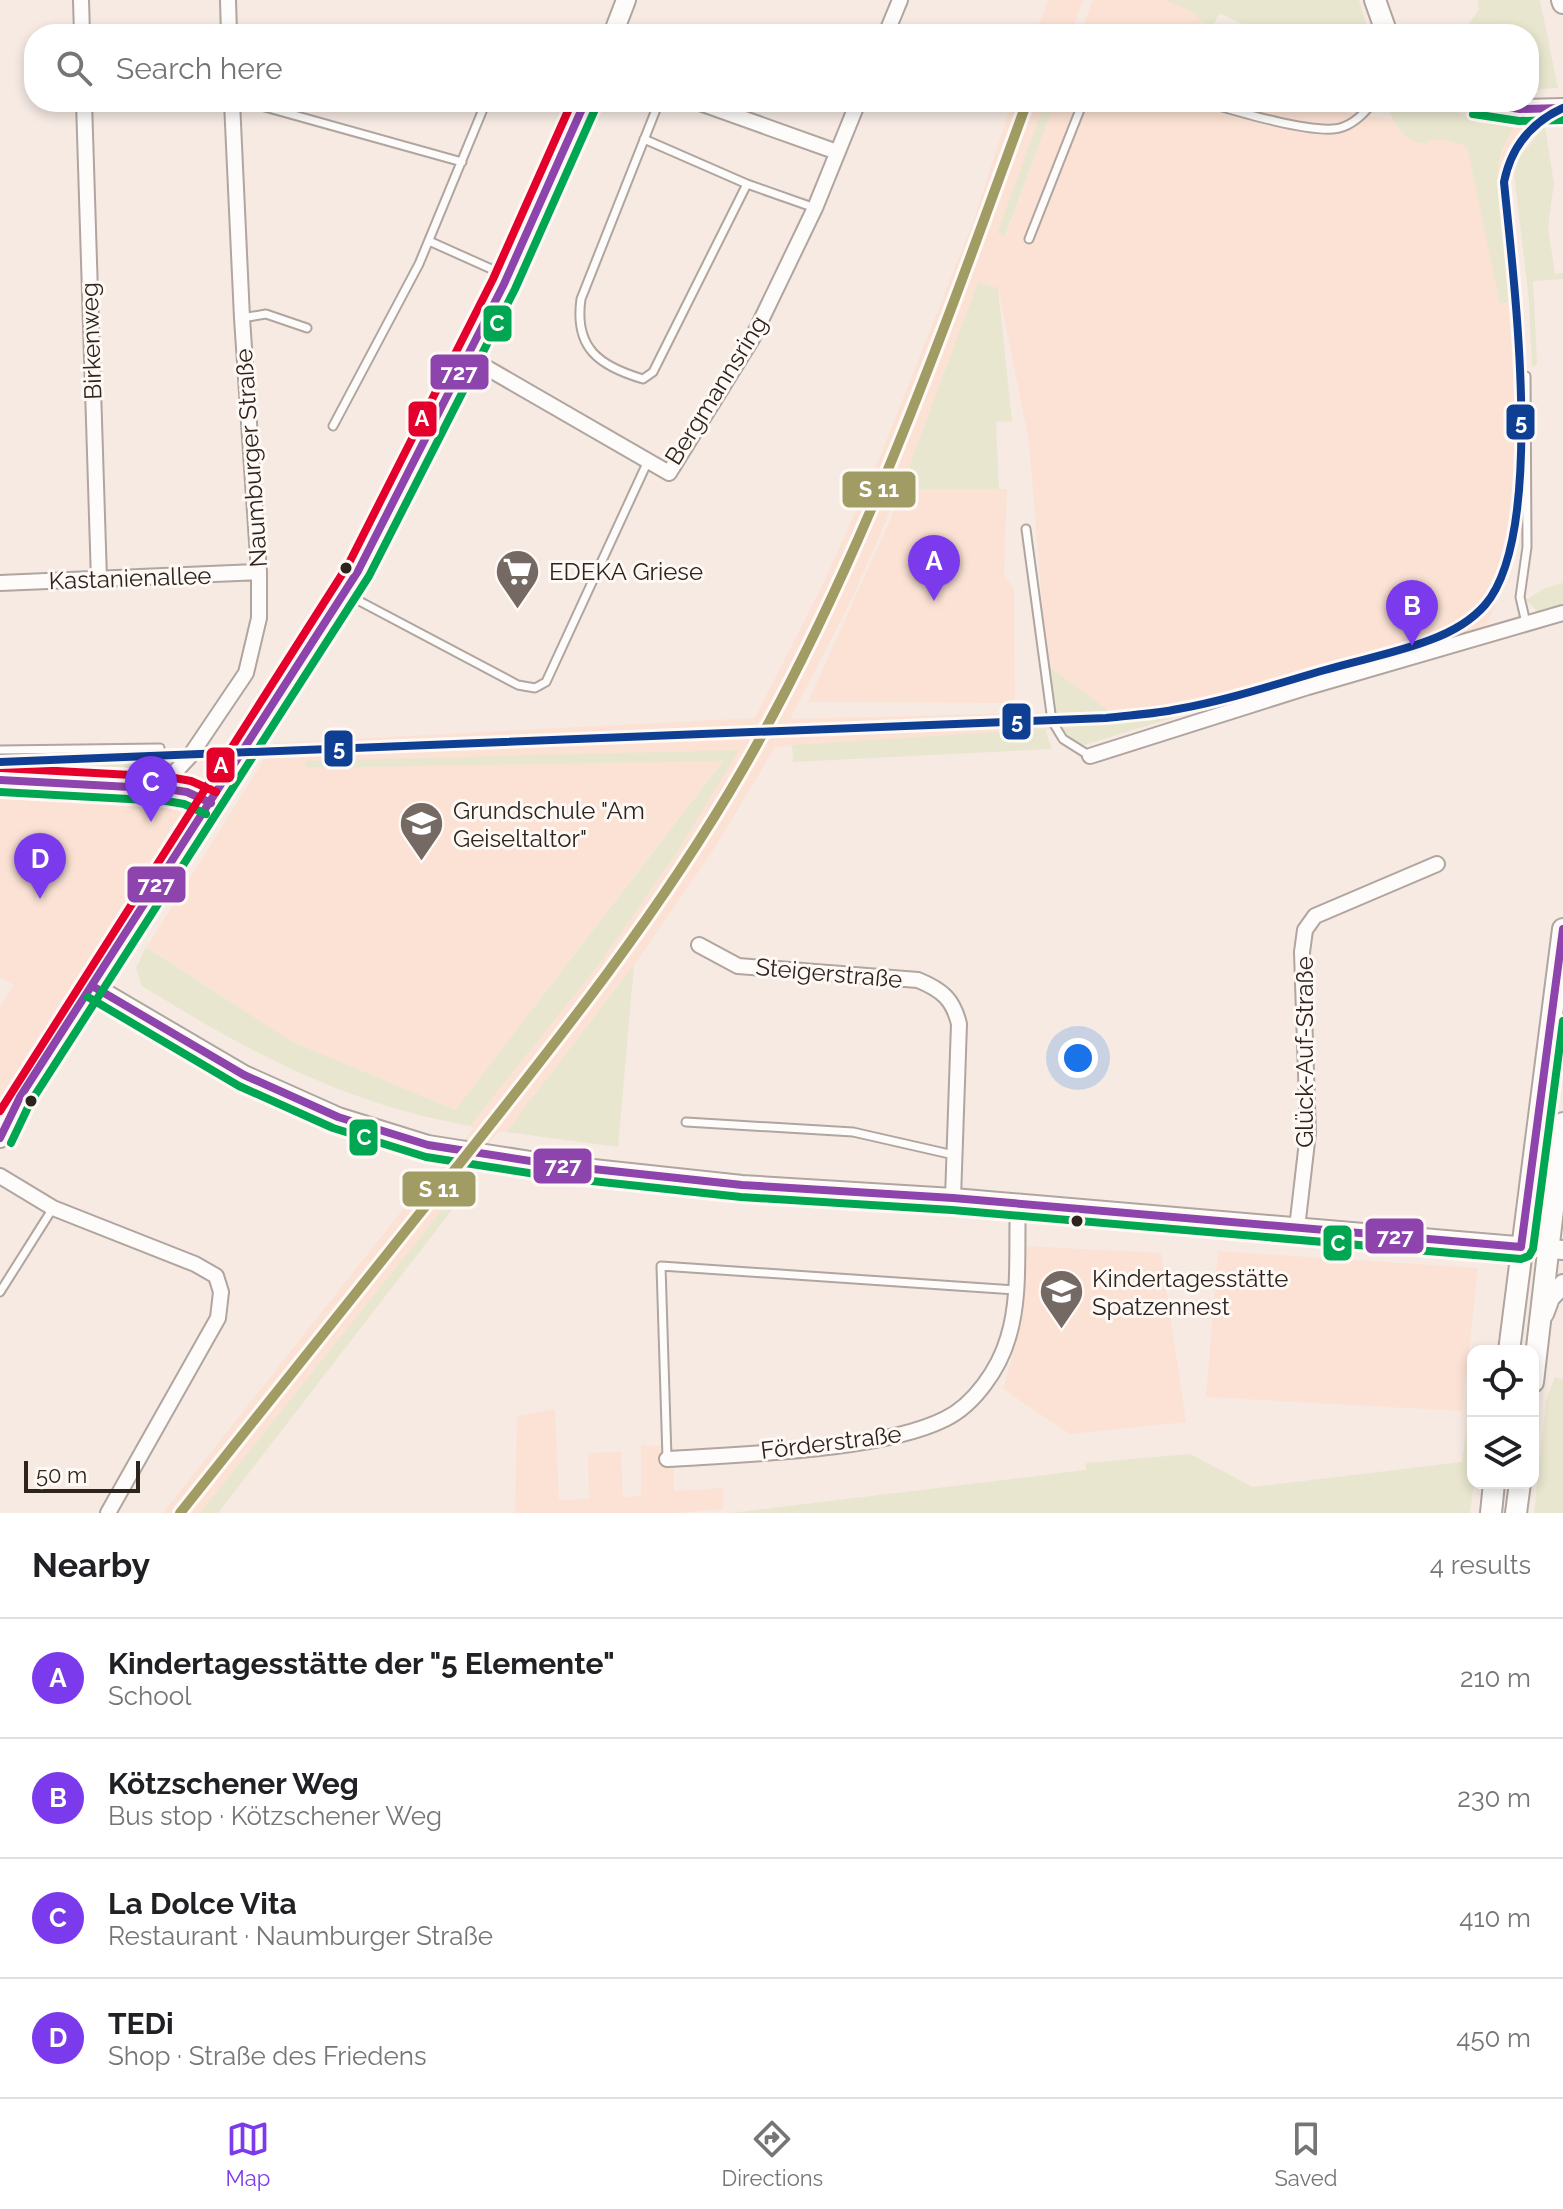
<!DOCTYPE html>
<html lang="en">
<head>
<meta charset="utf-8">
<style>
	body { margin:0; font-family:Raleway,sans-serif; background:#f6f6f6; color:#202124 }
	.controls { position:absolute; right:24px; bottom:24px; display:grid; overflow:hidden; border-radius:16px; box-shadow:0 4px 12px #0003 }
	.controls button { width:72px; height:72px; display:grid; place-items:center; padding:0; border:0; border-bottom:2px solid #e0e0e0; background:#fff; color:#202124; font:40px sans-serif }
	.scale { position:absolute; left:24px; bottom:20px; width:116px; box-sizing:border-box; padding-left:8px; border:4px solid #2e241e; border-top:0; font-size:22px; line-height:28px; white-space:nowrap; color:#2e241e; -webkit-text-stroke:6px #fff9f6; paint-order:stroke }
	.you { position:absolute; left:1078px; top:1058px; width:28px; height:28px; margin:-20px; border:6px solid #fff; border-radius:50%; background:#1a73e8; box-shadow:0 0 0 12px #1a73e833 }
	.badge { display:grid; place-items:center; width:52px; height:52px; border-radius:50%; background:#7c3aed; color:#fff; font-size:26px; font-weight:700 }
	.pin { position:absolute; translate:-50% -66px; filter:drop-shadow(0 2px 4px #0008) }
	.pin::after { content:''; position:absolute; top:42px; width:28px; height:24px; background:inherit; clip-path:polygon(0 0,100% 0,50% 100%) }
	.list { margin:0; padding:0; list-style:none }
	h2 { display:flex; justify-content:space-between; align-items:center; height:104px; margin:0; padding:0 32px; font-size:34px }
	h2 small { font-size:26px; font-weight:400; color:#757577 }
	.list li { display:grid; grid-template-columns:52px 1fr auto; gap:24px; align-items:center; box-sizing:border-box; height:120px; padding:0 32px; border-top:2px solid #e0e0e0 }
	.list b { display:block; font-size:30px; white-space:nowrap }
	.list p { margin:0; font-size:26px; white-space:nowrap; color:#757577 }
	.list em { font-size:26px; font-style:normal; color:#757577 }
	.icon { flex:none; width:44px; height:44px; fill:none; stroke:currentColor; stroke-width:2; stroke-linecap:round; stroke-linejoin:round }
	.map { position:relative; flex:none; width:1563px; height:1513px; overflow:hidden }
	.search { position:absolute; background:#fff; box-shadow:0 4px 12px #0003; left:24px; right:24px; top:24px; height:88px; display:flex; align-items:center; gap:20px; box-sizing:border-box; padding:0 28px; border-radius:32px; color:#757577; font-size:30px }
	.sheet { height:584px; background:#fff }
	nav { display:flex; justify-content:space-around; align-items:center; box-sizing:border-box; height:112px; border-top:2px solid #e0e0e0; background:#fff; font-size:22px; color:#757577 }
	nav a { display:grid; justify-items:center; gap:4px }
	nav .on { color:#7c3aed }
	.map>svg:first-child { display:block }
</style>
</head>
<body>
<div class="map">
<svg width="1563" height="1513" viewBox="0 0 1563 1513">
	<rect width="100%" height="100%" fill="#f6eae3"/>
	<!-- built -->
	<path fill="#fbe2d4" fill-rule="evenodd" d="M1048 0H1083L1071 34H1036Z
		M1093 0H1184L1209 9 1201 34H1080Z
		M1012 102H1045L997 233 1006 235 1055 102H1272L1469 130 1498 187V167L1508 135 1515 125 1538 126 1516 151 1506 182 1524 368 1519 529 1510 571 1485 628 1415 651 1175 717 1125 724 775 747 714 849 634 965 506 1132 499 1131 459 1179 465 1181 200 1513H163L430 1175H435L474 1128 470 1126 600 963 678 851 738 750 307 762V768L723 760 455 1110 291 1041 147 947 274 743 755 718 824 582 879 459 972 225ZM978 282 998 288 1029 441 1047 665 1108 711 790 719 852 599 907 472Z
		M904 489H1007L1004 575 1014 589 1015 697 1011 703 808 702Z
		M183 752 177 761 2 766V758Z
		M0 792 165 797 187 820 0 1105V1007L14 985 0 977Z
		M1024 1246 1161 1253 1186 1422 1070 1434 1003 1389 1013 1353Z
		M1218 1251 1478 1268 1462 1411 1206 1397Z
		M555 1409 559 1500 589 1499 588 1453 621 1452 623 1498 641 1495V1445L673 1447 674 1491 723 1488V1509L679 1513H515L517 1416Z"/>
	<!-- green -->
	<path fill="#e9e6cf" d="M1165 0H1359L1369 34H1285L1271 25 1266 34H1262L1220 13 1211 29 1191 11Z
		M1478 0H1540L1558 88 1529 90V34H1462L1479 9Z
		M1045 102H1055L1005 236 997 233Z
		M1387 102H1434L1480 123 1515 125 1502 150 1498 167 1511 301 1500 304 1467 146 1446 140H1428L1427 144C1406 143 1391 122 1387 102Z
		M1545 126 1554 184 1548 227 1555 274 1563 273V279L1533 281 1537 364 1532 368 1529 300 1514 174 1519 157Z
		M978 282 998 288 1012 421 996 422 999 489H904L907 472Z
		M1563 583V604L1539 613 1526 600 1545 588Z
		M1047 665 1109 711 1056 713Z
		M1175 717 1084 745 1073 741 1062 728Z
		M1045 729 1052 749 793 762 792 745Z
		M739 750 678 851 600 963 470 1126C342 1103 251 1053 142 986L136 968 146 947 291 1041 455 1110 723 761 306 768V761Z
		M177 761 167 770 144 777 10 772 2 766Z
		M634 965 618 1147 506 1132Z
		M465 1181 468 1189 218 1513H200Z
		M1555 1377 1563 1380V1513H1534L1546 1400Z
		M1469 1412 1473 1414 1474 1483 1470 1513H730L1086 1470V1463L1190 1454 1253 1487 1462 1462Z"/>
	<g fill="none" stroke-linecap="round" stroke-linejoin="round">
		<defs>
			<path id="lane" d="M247 102 462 162
				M659 102 581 299C574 348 599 366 643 379L653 372 747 184 815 208
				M1205 102C1236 111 1301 131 1333 129 1350 128 1364 114 1373 102
				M644 139 747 184
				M1029 239 1083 102
				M429 241 507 276
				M242 318 266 314 307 328
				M1526 376 1527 547 1520 597 1526 623
				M333 426 419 264 486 102
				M1026 529 1052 721 1063 739 1090 756
				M346 594 518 685 535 688 546 682 648 461
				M0 750 160 748
				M686 1122 853 1132 954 1155
				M0 1292 53 1208
				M667 1458 661 1266 1015 1290"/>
			<path id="street" d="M81 0 82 34
				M228 0 229 34
				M886 34 900 0
				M84 102 99 580
				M697 102 837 152
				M468 357 669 473 752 339 815 208 858 102
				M0 583 259 572
				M1090 756 1308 687 1563 613
				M0 780 167 789 187 792 211 803
				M169 789 176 771 190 756 246 673 259 618V572L242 318 232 102
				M699 945 738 966 918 980C942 990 953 999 959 1024L953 1198
				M0 1176 53 1208 195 1264 216 1276 221 1292 218 1318 108 1513
				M1297 1228 1308 1133 1302 952 1305 930 1315 916 1437 864
				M667 1459C743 1454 881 1451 945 1419 974 1405 999 1369 1008 1338 1021 1297 1016 1247 1018 1204"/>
			<path id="secondary" d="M613 34 626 0
				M1475 102 1520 109 1563 108
				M94 987 244 1075 338 1117 428 1145 556 1165 742 1185 953 1198 1563 1250
				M0 1138 20 1097 358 571 504 284 585 102
				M1544 1314 1550 1298 1563 1284"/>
			<path id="primary" d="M1375 0 1387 34
				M1562 0 1563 3
				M1509 1351 1563 929
				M1533 1382 1563 1123
				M1491 1513 1494 1483
				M1516 1513 1520 1483"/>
		</defs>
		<!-- lane casing -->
		<use href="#lane" stroke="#b0a59f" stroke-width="11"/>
		<!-- street casing -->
		<use href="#street" stroke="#b0a59f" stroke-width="18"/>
		<!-- secondary casing -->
		<use href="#secondary" stroke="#b0a59f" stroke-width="22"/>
		<!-- primary casing -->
		<use href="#primary" stroke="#b0a59f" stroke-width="24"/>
		<!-- lane -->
		<use href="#lane" stroke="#fefcfb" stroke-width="7"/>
		<!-- street -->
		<use href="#street" stroke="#fefcfb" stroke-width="14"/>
		<!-- secondary -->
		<use href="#secondary" stroke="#fefcfb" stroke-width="18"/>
		<!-- primary -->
		<use href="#primary" stroke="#fefcfb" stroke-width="20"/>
		<defs>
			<path id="bus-1" d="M1475 102 1520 109 1563 108
				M0 780 167 789 187 792 211 803
				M94 987 244 1075 338 1117 428 1145 556 1165 742 1185 953 1198 1521 1247 1563 929
				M0 1138 20 1097 358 571 504 284 585 102"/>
			<path id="bus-2" d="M1473 114 1519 121 1563 120
				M0 792 166 801 184 804 206 814
				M88 997 239 1086 333 1128 426 1157 555 1177 741 1197 952 1210 1521 1259 1529 1256 1533 1249 1563 1021
				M11 1143 30 1103 369 576 515 289 596 107"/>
			<path id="bus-3" d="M1 768 169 777 191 781 216 792
				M0 1111 348 565 493 279 572 102"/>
		</defs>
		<!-- bus-1 casing -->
		<use href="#bus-1" stroke="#fff9f6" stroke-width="14"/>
		<!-- bus-2 casing -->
		<use href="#bus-2" stroke="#fff9f6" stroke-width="14"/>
		<!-- bus-3 casing -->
		<use href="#bus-3" stroke="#fff9f6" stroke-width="14"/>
		<!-- bus-1 -->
		<use href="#bus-1" stroke="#8e44ad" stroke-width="8"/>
		<!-- bus-2 -->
		<use href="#bus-2" stroke="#00a651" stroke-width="8"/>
		<!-- bus-3 -->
		<use href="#bus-3" stroke="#e4002b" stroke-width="8"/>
		<defs>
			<path id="rail-1" d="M180 1513C272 1398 364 1282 456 1168 558 1040 661 911 743 769 864 559 944 329 1027 102"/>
		</defs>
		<!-- rail-1 casing -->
		<use href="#rail-1" stroke="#fff9f6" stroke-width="16"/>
		<!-- rail-1 -->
		<use href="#rail-1" stroke="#a19c63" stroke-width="10"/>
		<defs>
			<path id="tram-1" d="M0 762 1106 718C1130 715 1155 714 1178 709 1228 700 1276 684 1325 670 1359 660 1396 653 1430 640 1449 633 1471 621 1485 605 1547 533 1513 276 1504 182 1511 147 1530 123 1563 108"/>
		</defs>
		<!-- tram-1 casing -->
		<use href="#tram-1" stroke="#fff9f6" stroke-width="14"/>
		<!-- tram-1 -->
		<use href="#tram-1" stroke="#0f3f93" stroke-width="8"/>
	</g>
	<!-- icons -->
	<defs>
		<symbol id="supermarket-pin" viewBox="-11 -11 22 30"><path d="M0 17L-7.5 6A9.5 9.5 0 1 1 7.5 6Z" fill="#746963" stroke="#fff9f6"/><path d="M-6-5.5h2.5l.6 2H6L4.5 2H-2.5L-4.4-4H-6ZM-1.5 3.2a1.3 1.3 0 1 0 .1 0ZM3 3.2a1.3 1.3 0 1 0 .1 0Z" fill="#fff"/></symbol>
		<symbol id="school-pin" viewBox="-11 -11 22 30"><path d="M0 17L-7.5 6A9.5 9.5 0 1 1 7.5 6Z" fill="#746963" stroke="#fff9f6"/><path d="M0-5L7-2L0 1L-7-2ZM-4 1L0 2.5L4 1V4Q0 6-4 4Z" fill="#fff"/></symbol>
	</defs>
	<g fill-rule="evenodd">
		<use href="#supermarket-pin" x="492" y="546" width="51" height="69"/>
		<use href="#school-pin" x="396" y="798" width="51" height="69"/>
		<use href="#school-pin" x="1036" y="1266" width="51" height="69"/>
	</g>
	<!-- markers -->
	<g fill="#2e241e" stroke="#fff9f6" stroke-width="3">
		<circle cx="346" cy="568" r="7"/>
		<circle cx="31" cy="1101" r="7"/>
		<circle cx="1077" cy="1221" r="7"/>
	</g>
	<g text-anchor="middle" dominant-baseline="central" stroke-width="6" stroke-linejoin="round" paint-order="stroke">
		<!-- street labels -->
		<g font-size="24" fill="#2e241e" stroke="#fff9f6">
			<text transform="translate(91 341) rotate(-92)">Birkenweg</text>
			<text transform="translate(716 390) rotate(-58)">Bergmannsring</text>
			<text transform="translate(251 458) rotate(-94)">Naumburger Straße</text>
			<text transform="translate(130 578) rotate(-2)">Kastanienallee</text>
			<text transform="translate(829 973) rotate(5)">Steigerstraße</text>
			<text transform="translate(1304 1052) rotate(-90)">Glück-Auf-Straße</text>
			<text transform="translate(831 1442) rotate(-7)">Förderstraße</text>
		</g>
		<!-- poi labels -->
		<g font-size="24" fill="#2e241e" stroke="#fff9f6" text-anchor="start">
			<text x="549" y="571">EDEKA Griese</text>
			<text x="453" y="810">Grundschule "Am<tspan x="453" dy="28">Geiseltaltor"</tspan></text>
			<text x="1092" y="1278">Kindertagesstätte<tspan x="1092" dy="28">Spatzennest</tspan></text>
		</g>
	</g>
	<g stroke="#fff9f6" stroke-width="3">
		<rect x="482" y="304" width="31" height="39" rx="8" fill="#00a651"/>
		<rect x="429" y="353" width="61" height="38" rx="8" fill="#8e44ad"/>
		<rect x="407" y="400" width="31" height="38" rx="8" fill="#e4002b"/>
		<rect x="1505" y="403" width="31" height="38" rx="8" fill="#0f3f93"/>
		<rect x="841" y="470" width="76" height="39" rx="8" fill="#a19c63"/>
		<rect x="1001" y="702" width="31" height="39" rx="8" fill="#0f3f93"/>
		<rect x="323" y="729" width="31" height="39" rx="8" fill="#0f3f93"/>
		<rect x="205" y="746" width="31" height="38" rx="8" fill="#e4002b"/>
		<rect x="126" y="865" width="61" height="39" rx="8" fill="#8e44ad"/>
		<rect x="348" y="1118" width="31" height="39" rx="8" fill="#00a651"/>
		<rect x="532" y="1147" width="61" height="38" rx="8" fill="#8e44ad"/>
		<rect x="401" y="1170" width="76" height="38" rx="8" fill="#a19c63"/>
		<rect x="1364" y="1217" width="61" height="38" rx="8" fill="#8e44ad"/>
		<rect x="1322" y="1224" width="31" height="38" rx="8" fill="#00a651"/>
	</g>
	<g font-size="22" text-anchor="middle" font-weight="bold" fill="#fff">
		<text x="497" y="331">C</text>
		<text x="459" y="380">727</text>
		<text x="422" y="426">A</text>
		<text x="1521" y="430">5</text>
		<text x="879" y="497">S 11</text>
		<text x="1017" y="729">5</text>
		<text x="339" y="756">5</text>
		<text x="221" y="773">A</text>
		<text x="156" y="892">727</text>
		<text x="364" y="1145">C</text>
		<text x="563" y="1173">727</text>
		<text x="439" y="1197">S 11</text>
		<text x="1395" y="1244">727</text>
		<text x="1338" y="1251">C</text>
	</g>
</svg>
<div class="controls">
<button><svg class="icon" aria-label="locate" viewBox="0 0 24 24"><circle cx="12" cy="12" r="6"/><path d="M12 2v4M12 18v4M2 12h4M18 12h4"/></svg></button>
<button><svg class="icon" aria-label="layers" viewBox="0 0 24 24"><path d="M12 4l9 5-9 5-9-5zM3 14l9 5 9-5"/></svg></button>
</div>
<div class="scale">50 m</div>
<div class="you"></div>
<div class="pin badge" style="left:934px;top:601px">A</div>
<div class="pin badge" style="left:1412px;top:646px">B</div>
<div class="pin badge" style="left:151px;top:822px">C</div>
<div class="pin badge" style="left:40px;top:899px">D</div>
<div class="search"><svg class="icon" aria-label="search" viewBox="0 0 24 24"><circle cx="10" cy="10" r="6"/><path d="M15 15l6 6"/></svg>Search here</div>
</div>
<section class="sheet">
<h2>Nearby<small>4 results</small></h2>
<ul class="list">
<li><span class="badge">A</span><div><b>Kindertagesstätte der &quot;5 Elemente&quot;</b><p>School</p></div><em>210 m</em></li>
<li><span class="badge">B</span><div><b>Kötzschener Weg</b><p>Bus stop · Kötzschener Weg</p></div><em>230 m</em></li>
<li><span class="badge">C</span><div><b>La Dolce Vita</b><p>Restaurant · Naumburger Straße</p></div><em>410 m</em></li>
<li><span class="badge">D</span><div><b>TEDi</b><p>Shop · Straße des Friedens</p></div><em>450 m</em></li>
</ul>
</section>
<nav>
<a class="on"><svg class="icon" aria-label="map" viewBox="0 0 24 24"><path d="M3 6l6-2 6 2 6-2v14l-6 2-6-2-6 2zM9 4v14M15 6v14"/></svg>Map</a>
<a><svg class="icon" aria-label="directions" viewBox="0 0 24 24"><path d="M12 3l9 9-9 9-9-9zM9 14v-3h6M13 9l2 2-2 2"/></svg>Directions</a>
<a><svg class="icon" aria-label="saved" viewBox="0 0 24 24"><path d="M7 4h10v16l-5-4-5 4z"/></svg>Saved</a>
</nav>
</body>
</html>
